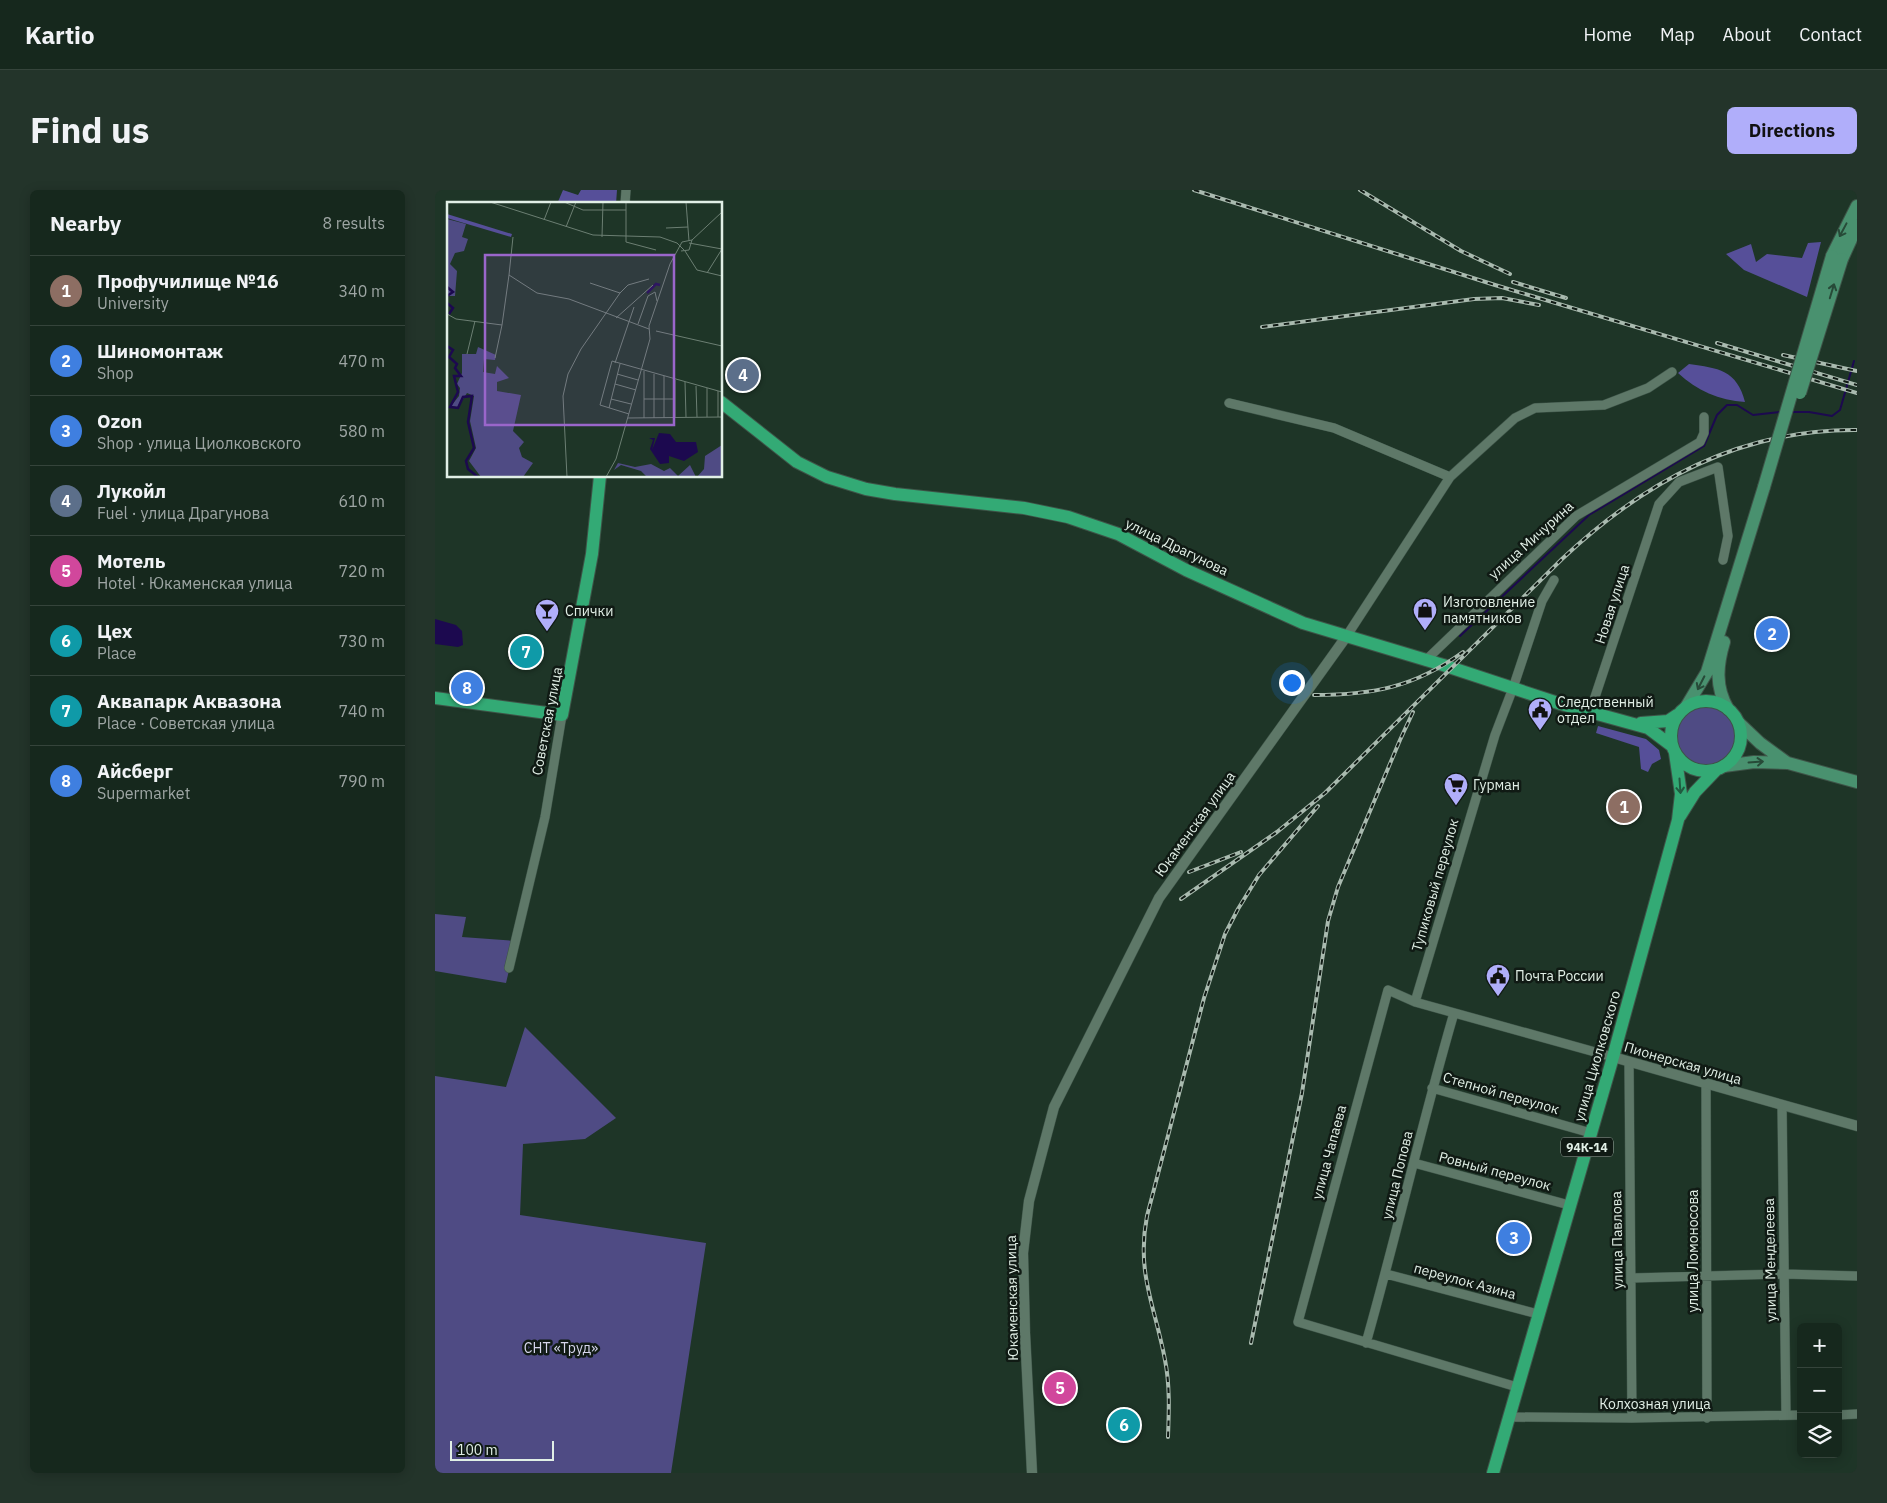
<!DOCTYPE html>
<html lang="en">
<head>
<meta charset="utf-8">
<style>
	body { margin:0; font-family:"IBM Plex Sans",sans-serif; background:#23342a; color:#f1f3f6 }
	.controls { position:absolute; right:15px; bottom:15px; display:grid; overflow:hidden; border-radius:8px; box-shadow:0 2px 12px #0003 }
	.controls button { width:45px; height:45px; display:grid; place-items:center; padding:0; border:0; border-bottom:1px solid #35443b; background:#16281d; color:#f1f3f6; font:25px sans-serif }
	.scale { position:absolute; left:15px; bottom:12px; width:104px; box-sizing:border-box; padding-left:5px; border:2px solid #e1efe6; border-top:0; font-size:14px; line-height:18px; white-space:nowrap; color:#e1efe6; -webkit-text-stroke:4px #101a14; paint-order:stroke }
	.you { position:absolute; left:856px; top:492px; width:18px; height:18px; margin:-12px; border:4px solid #fff; border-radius:50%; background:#1a73e8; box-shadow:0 0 0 8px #1a73e833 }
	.badge { display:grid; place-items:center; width:32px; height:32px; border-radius:50%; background:#b0aefa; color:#fff; font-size:16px; font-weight:700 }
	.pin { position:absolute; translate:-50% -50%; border:2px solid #fff; box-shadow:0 1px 5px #0006 }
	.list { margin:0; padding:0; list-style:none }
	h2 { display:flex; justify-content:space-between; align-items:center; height:65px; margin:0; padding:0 20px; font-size:21px }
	h2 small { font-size:16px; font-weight:400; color:#9ea6a4 }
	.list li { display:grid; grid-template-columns:32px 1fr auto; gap:15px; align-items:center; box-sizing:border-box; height:70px; padding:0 20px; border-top:1px solid #35443b }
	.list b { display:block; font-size:19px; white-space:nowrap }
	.list p { margin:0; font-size:16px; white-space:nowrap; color:#9ea6a4 }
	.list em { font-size:16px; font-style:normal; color:#9ea6a4 }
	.icon { flex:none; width:28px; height:28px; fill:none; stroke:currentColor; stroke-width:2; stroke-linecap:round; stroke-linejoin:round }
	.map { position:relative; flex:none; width:1422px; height:1283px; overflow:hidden; border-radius:8px }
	header { display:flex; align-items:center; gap:30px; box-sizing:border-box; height:70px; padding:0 25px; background:#16281d; border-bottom:1px solid #35443b }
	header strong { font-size:24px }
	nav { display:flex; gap:28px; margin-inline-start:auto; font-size:18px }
	.intro { display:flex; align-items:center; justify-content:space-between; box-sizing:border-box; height:120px; padding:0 30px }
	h1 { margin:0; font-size:35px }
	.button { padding:12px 22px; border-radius:8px; background:#b0aefa; color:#111; font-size:18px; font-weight:700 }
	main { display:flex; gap:30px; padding:0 30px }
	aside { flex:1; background:#16281d; border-radius:8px; box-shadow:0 2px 12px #0003 }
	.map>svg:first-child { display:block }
</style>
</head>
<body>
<header>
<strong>Kartio</strong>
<nav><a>Home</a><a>Map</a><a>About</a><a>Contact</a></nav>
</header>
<div class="intro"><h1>Find us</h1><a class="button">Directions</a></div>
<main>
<aside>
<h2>Nearby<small>8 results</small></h2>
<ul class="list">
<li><span class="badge" style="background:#8d6e63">1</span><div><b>Профучилище №16</b><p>University</p></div><em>340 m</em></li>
<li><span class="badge" style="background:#3f7fe0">2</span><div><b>Шиномонтаж</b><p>Shop</p></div><em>470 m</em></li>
<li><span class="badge" style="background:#3f7fe0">3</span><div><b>Ozon</b><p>Shop · улица Циолковского</p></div><em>580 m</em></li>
<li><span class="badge" style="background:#5c6f8a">4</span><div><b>Лукойл</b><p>Fuel · улица Драгунова</p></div><em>610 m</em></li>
<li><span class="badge" style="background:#d1479c">5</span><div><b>Мотель</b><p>Hotel · Юкаменская улица</p></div><em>720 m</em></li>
<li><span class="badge" style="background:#0f9aa8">6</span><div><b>Цех</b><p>Place</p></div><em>730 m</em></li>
<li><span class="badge" style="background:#0f9aa8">7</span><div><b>Аквапарк Аквазона</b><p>Place · Советская улица</p></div><em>740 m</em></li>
<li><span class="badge" style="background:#3f7fe0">8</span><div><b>Айсберг</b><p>Supermarket</p></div><em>790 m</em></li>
</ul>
</aside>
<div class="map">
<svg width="1422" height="1283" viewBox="0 0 1422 1283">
	<rect width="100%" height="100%" fill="#1e3527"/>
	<!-- green -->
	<path fill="#4f4b84" d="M1241 545a30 30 0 1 1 60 0a30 30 0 1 1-60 0Z
		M0 724 31 727 27 747 81 751 71 793 0 781Z
		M90 837 181 928 150 949 88 954 85 1025 271 1053 236 1283H0V886L71 897Z"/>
	<!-- forest -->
	<path fill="#564f99" d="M128 0 143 5 146 0H182L181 14H122Z
		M1386 52 1372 107 1309 80 1291 64 1316 54 1321 72 1332 64 1367 68 1373 53Z
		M1254 174C1283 178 1302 180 1310 212 1284 210 1262 201 1243 183Z
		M1163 536 1211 549 1224 560 1226 569 1217 574 1213 582 1206 579 1204 557 1161 543Z"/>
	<!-- water -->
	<path fill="#1c094f" d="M0 429 21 435 27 441 28 455 23 457 0 454Z
		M81 448 86 449 80 475 75 474Z"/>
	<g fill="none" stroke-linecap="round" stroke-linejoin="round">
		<!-- stream -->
		<path stroke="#1c094f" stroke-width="2" d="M1357 222H1374L1397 226 1405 220 1419 171
			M1025 446 1154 325 1269 256 1282 225 1292 215H1302L1318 225 1345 222"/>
		<defs>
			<path id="minor" d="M190 14 191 0
				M794 213 899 238 1015 287
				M911 447 1015 287 1080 228 1100 218 1169 215 1213 198 1237 182
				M990 471 1141 326 1265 252 1269 243V227
				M1155 522 1224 314 1244 292 1283 277 1293 346 1288 370
				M74 778 110 627 127 525
				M980 812 1060 545 1078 498 1107 411 1119 390
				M1194 872 1197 1228
				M1271 894 1272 1228
				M997 898 1156 943
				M1347 915 1351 1225
				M979 973 1134 1015
				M951 1084 1103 1124
				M1197 1088 1349 1084 1422 1086
				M931 1153C962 1044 987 932 1019 823
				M1082 1197 863 1132 953 800 980 812 1178 867
				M1403 1225 1422 1224
				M1074 1227 1197 1228 1366 1225"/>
			<path id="tertiary" d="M1178 867 1422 936
				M597 1283 590 1143 588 1063 594 1011 619 917 724 708 911 447"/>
			<path id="secondary" d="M1397 66 1422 16
				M1407 69 1422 36
				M1289 452C1282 475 1280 497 1293 519
				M1251 517 1272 482 1329 297
				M1304 533 1325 553 1351 572
				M1289 576 1319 572 1353 573 1422 592"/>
			<path id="primary" d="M286 212 362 272 392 287 431 299 460 304 589 318 633 327 683 344 751 380 868 433 1008 475 1126 514 1213 538 1237 556
				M0 508 127 525 157 364 165 286
				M1236 546a35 35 0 1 1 70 0a35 35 0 1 1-70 0Z
				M1206 533 1233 531 1242 525
				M1245 626 1260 602 1282 579
				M1058 1283 1178 867 1243 630 1246 604 1240 563"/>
		</defs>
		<!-- minor casing -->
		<use href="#minor" stroke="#3e5448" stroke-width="10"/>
		<!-- tertiary casing -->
		<use href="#tertiary" stroke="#3e5448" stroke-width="11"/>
		<!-- secondary casing -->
		<use href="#secondary" stroke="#3e5448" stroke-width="14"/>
		<!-- primary casing -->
		<use href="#primary" stroke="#3e5448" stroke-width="14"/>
		<!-- minor -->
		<use href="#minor" stroke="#5e7868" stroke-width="9"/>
		<!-- tertiary -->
		<use href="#tertiary" stroke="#5e7868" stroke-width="10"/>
		<!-- secondary -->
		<use href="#secondary" stroke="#49916f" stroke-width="12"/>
		<!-- primary -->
		<use href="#primary" stroke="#33aa75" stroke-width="12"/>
		<defs>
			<path id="rail" d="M759 0 1060 95 1422 203
				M925 0 1026 61 1075 84
				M1078 92 1131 108
				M827 137 1039 109 1067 108 1104 115
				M1282 153 1422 195
				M1348 165 1422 181
				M879 505C938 505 980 497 1028 462
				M754 682 806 662
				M746 709 842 642 890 603 1127 369C1210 291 1305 239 1422 240
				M816 1153 867 903 893 731 903 697 965 550 978 522
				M733 1247C734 1221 735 1195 730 1170 720 1116 701 1083 712 1026L769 808 790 744 803 719 824 685 883 616"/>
		</defs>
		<!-- rail casing -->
		<use href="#rail" stroke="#a9baaf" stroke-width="4"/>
		<!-- rail -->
		<use href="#rail" stroke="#101a14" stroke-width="2" stroke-dasharray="5.5" stroke-linecap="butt"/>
		<defs>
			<path id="secondary-bridge" d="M1365 203 1407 69
				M1329 297 1397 66"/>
		</defs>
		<!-- secondary-bridge casing -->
		<use href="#secondary-bridge" stroke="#3e5448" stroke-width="14" stroke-linecap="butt"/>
		<!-- secondary-bridge -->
		<use href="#secondary-bridge" stroke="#49916f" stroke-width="12"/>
	</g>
	<!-- one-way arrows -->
	<defs><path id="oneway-shaft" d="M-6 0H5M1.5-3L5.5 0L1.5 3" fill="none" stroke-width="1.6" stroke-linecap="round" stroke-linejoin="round" transform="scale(1.25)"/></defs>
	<g stroke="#274a38">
		<use href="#oneway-shaft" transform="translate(1408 40) rotate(118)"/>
		<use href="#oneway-shaft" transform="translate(1397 101) rotate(-73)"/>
		<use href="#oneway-shaft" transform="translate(1266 493) rotate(117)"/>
		<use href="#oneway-shaft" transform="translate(1321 572) rotate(-4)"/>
	</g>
	<use stroke="#205b40" href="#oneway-shaft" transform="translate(1245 596) rotate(86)"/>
	<!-- icons -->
	<defs>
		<symbol id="shop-pin" viewBox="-11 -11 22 30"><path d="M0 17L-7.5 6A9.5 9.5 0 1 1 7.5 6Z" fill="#b0aefa" stroke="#101a14"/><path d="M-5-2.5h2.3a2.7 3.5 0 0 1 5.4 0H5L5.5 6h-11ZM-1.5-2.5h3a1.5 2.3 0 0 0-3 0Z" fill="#111"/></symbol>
		<symbol id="bar-pin" viewBox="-11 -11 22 30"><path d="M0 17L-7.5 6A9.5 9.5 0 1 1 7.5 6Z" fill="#b0aefa" stroke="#101a14"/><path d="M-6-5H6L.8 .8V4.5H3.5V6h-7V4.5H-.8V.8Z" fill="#111"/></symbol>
		<symbol id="civic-pin" viewBox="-11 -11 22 30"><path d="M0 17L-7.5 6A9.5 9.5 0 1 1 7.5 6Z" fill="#b0aefa" stroke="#101a14"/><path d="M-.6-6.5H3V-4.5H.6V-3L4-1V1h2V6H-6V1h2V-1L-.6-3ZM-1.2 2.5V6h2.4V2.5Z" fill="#111"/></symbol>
		<symbol id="supermarket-pin" viewBox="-11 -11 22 30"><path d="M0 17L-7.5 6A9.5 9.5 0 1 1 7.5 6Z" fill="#b0aefa" stroke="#101a14"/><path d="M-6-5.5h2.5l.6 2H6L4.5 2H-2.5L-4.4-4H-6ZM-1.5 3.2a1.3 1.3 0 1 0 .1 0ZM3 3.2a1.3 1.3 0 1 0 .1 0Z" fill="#111"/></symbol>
	</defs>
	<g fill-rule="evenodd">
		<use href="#shop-pin" x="976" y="406" width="28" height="38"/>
		<use href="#bar-pin" x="98" y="407" width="28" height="38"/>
		<use href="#civic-pin" x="1091" y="506" width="28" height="38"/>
		<use href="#supermarket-pin" x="1007" y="581" width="28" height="38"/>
		<use href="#civic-pin" x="1049" y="772" width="28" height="38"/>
	</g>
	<g text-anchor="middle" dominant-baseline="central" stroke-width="5" stroke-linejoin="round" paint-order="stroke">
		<!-- shield labels -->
		<rect fill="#101a14" stroke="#a2afa7" stroke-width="1" x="1126" y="947.5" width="52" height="19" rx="4"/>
		<g font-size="12" font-weight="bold" fill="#e1efe6">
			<text x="1152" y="957">94К-14</text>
		</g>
		<!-- street labels -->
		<g font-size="14" fill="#e1efe6" stroke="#101a14">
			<text transform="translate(1096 350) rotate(-42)">улица Мичурина</text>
			<text transform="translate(742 357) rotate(26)">улица Драгунова</text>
			<text transform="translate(1177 414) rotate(-72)">Новая улица</text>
			<text transform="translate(112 531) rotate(-79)">Советская улица</text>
			<text transform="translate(760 634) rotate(-54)">Юкаменская улица</text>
			<text transform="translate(1000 695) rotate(-74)">Тупиковый переулок</text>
			<text transform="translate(1162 866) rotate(-74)">улица Циолковского</text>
			<text transform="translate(1248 873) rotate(16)">Пионерская улица</text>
			<text transform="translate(1066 903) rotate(16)">Степной переулок</text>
			<text transform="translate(894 962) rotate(-75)">улица Чапаева</text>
			<text transform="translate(1060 981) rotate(15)">Ровный переулок</text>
			<text transform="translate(962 985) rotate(-76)">улица Попова</text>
			<text transform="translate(1182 1050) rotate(-91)">улица Павлова</text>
			<text transform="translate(1258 1061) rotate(-90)">улица Ломоносова</text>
			<text transform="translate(1335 1070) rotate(-91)">улица Менделеева</text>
			<text transform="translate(1030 1091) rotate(15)">переулок Азина</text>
			<text transform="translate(577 1108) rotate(-91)">Юкаменская улица</text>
			<text x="1220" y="1214">Колхозная улица</text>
		</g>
		<!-- poi labels -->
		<g font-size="14" fill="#e1efe6" stroke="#101a14" text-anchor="start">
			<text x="1008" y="412">Изготовление<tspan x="1008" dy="16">памятников</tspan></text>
			<text x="130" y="421">Спички</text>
			<text x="1122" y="512">Следственный<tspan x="1122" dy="16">отдел</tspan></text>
			<text x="1038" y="595">Гурман</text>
			<text x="1080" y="786">Почта России</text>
		</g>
		<!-- park labels -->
		<g font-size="14" fill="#d7d7ed" stroke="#101a14">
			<text x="126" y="1158">СНТ «Труд»</text>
		</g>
	</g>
	<!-- overview -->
	<g transform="translate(12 12)">
		<rect width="275" height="275" fill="#1e3527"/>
		<path d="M0 17 19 22 15 35 21 37 17 49 8 51 3 62 10 69 8 94H0ZM31 145 49 153 48 158 37 157 36 170 48 172 50 164 62 176 50 180V189L74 193 66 229 77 240 72 246 75 255 86 261 76 275H34L22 259 29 246 23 219 27 194 20 191 11 205 4 204 12 194 13 186 10 182 15 171V152H29ZM275 243V275H250L257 267 258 254ZM171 261 188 265 204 262 217 269 223 266 231 274 243 263 249 275H200L194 269 174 263 167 268Z" fill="#4f4b84"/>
		<path d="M0 12 65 32 64 35 0 16Z" fill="#564f99"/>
		<path d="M212 231 223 232 229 240H249L251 250 237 259 222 254V261L213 262 203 247 206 238 202 236H208L205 248Z" fill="#1c094f"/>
		<path fill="none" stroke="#1c094f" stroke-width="2.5" d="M0 85 6 90 0 94M200 91 209 82 213 83M0 101 6 106 2 112M0 144 6 148 2 155 10 162 8 166 14 174H7L11 190 3 205 11 206 16 195 25 194 21 220 27 246 19 259 21 267 31 275"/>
		<path fill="none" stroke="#6c7f73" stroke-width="1" d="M43 0 146 33 213 35 230 41 237 48M117 0 136 8H179M179 0V40L209 48M239 0 242 39M97 18 104 0M119 25 129 0M219 26 241 25M155 35 156 0M242 41 275 47M234 49 242 48 245 38 275 10M238 49 250 68 275 74M260 71 275 47M62 73 66 35M143 81 173 91M0 112 9 117 55 123 62 73 90 91 122 97 202 127M169 116 206 83M191 122 201 94 208 90 210 99M209 129 275 144M20 152 28 119M48 156 55 123M168 161 187 105M197 169V216M170 172 191 178M207 172V216M217 174V216M228 178V215M238 180 239 215M168 182 189 188M249 184 250 215M260 186V215M271 189V215M164 197 184 202M197 197H228M162 206 173 162M182 212 153 203 165 159 275 190M181 216 275 215M120 275 116 194 121 172 134 147 173 91 181 83 202 77M159 275 169 257 203 137 202 124 223 62 235 40 245 38"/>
		<path fill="#9a66cb" fill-opacity="0.15" stroke="#9a66cb" stroke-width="2.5" d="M38 53H227V223H38Z"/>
		<rect width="275" height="275" fill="none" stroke="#e1efe6" stroke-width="2.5"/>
	</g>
</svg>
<div class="controls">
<button>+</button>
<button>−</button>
<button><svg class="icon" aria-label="layers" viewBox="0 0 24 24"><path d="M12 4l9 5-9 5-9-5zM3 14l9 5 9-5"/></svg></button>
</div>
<div class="scale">100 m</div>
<div class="you"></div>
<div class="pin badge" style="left:1189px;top:617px;background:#8d6e63">1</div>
<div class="pin badge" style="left:1337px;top:444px;background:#3f7fe0">2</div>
<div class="pin badge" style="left:1079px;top:1048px;background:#3f7fe0">3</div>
<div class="pin badge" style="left:308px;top:185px;background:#5c6f8a">4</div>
<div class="pin badge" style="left:625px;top:1198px;background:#d1479c">5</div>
<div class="pin badge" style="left:689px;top:1235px;background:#0f9aa8">6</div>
<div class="pin badge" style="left:91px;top:462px;background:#0f9aa8">7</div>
<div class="pin badge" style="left:32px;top:498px;background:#3f7fe0">8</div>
</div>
</main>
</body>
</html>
